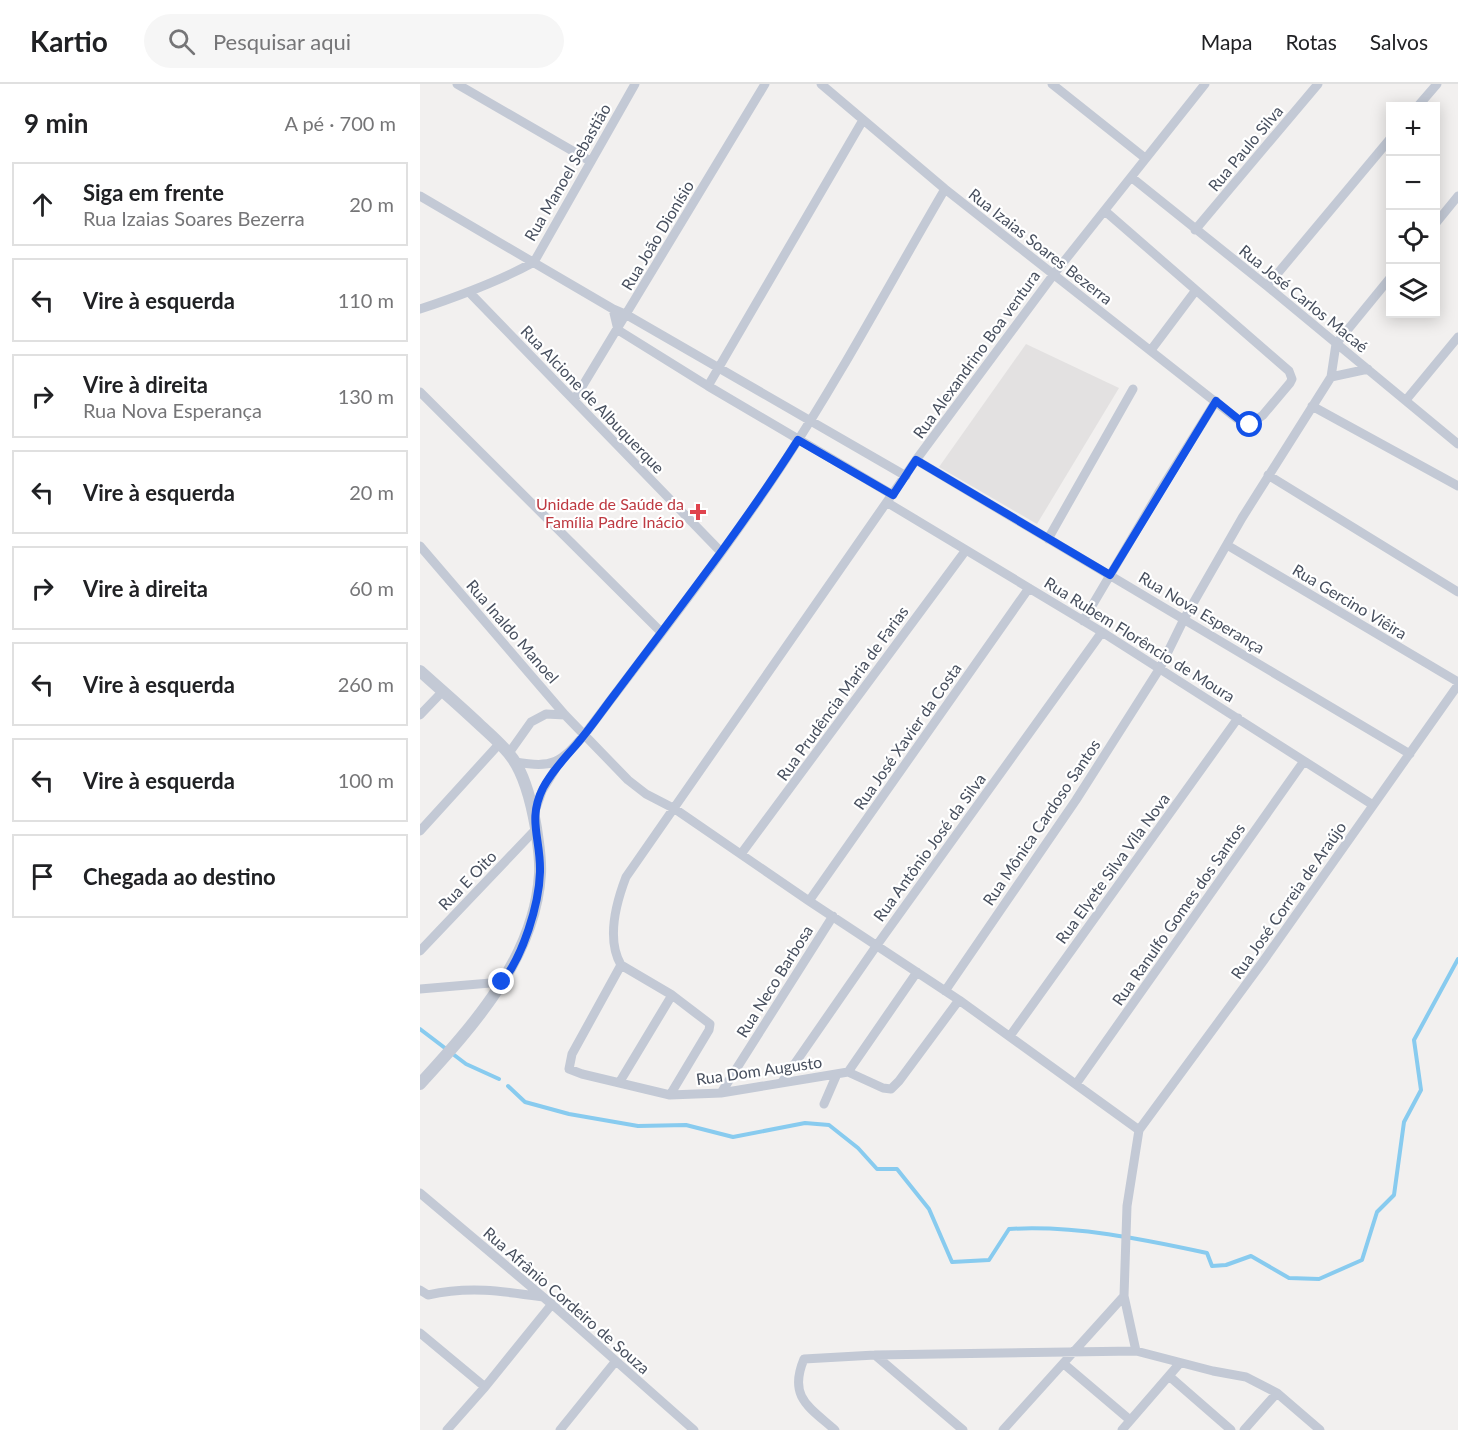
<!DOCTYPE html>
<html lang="pt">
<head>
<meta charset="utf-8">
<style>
	body { margin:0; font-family:Lato,sans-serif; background:#f6f6f6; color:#202124 }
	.controls { position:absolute; right:18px; top:18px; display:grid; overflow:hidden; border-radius:0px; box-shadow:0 3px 15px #0003 }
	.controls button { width:54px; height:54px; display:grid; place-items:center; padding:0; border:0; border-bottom:2px solid #e0e0e0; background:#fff; color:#202124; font:30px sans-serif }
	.stop { position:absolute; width:18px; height:18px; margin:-14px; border:4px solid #1352e8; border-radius:50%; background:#fff }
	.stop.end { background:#1352e8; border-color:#fff; box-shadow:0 2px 6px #0008 }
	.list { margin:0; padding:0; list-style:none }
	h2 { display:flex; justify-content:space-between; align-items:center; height:78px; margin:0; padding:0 24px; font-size:26px }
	h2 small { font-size:20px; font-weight:400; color:#757577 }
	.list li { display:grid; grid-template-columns:39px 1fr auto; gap:18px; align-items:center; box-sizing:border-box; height:84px; margin:0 12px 12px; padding:0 12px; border:2px solid #e0e0e0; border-radius:0px }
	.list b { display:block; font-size:22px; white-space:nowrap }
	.list p { margin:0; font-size:20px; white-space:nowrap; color:#757577 }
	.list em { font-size:20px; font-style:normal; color:#757577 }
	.icon { flex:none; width:33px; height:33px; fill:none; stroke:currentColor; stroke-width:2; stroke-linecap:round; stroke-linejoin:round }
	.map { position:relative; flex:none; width:1038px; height:1346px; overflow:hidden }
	header { display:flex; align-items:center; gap:36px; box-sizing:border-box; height:84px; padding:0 30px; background:#fff; border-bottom:2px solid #e0e0e0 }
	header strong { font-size:28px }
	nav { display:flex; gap:33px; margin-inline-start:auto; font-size:21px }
	.search { width:420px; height:54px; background:#f6f6f6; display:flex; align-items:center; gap:15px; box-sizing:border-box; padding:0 21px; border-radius:33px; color:#757577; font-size:22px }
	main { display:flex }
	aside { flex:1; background:#fff }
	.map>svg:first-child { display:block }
</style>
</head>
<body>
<header>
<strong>Kartio</strong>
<div class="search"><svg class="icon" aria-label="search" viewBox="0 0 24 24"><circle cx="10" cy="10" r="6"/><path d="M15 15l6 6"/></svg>Pesquisar aqui</div>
<nav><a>Mapa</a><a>Rotas</a><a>Salvos</a></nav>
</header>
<main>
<aside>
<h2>9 min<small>A pé · 700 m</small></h2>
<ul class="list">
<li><svg class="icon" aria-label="ahead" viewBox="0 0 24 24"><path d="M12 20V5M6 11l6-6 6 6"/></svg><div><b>Siga em frente</b><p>Rua Izaias Soares Bezerra</p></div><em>20 m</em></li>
<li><svg class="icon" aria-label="left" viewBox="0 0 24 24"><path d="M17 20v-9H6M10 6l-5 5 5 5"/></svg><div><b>Vire à esquerda</b></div><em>110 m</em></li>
<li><svg class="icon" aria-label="right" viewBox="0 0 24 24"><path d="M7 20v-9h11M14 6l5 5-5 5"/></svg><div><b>Vire à direita</b><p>Rua Nova Esperança</p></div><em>130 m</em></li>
<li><svg class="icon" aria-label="left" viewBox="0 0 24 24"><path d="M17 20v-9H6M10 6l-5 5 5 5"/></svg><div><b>Vire à esquerda</b></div><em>20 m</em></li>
<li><svg class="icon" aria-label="right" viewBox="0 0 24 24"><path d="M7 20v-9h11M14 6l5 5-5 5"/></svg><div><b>Vire à direita</b></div><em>60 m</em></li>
<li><svg class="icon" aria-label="left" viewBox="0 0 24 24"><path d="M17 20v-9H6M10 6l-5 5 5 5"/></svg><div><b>Vire à esquerda</b></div><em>260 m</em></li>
<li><svg class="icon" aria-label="left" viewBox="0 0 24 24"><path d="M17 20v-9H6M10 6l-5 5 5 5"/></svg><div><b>Vire à esquerda</b></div><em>100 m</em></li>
<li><svg class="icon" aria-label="arrive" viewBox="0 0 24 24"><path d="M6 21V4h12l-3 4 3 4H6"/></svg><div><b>Chegada ao destino</b></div></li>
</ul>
</aside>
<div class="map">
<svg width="1038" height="1346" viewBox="0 0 1038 1346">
	<rect width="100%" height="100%" fill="#f2f0ef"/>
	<!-- education -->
	<path fill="#e3e1e1" d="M606 260 699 304 617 440 519 383Z"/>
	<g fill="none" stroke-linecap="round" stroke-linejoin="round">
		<!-- stream -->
		<path stroke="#88cbef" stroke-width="4" d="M0 945 46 980 79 995
			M88 1002 105 1018 149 1030 218 1042 266 1041 313 1053 385 1039 409 1041 438 1064 457 1085H477L509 1125 532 1178 569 1176 589 1145C655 1141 722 1155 787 1169L792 1182 806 1181 831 1172 869 1194 899 1195 942 1176 957 1128 974 1111 984 1038 1001 1006 994 956 1038 875"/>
		<!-- minor -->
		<path stroke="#c3c9d5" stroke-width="9" d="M37 0 170 77
			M401 0 525 105 821 338 828 342 843 331 870 299 872 295 869 287 685 127
			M632 0 725 74
			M998 22 1017 0
			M711 93 847 202 1038 360
			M0 112 193 225 207 231 486 392
			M1016 139 1038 112
			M775 146 898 0
			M847 202 970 55
			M49 208 301 468
			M0 225C39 212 78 198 114 178L215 0
			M193 225 198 246 288 302 473 411
			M731 266 776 206
			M911 293 948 285
			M288 302 443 36
			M0 308 241 548
			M154 316 345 0
			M986 316 1038 253
			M892 322 1038 402
			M496 376 990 670
			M848 391 1038 508
			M468 419 682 548 953 721
			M628 455 713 305
			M807 461 1038 598
			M0 462 145 631 208 696 226 710 255 725 389 817 539 916 719 1046
			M663 537 738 410 796 317
			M0 631 23 607
			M89 669 111 638 126 630 145 631
			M95 678C133 684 140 680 165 650 233 559 304 470 366 375 423 288 472 195 525 105
			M114 730 122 707 141 676
			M0 747 80 659
			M321 770 546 466
			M389 817 609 504
			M0 867 116 745
			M201 881 252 911 290 940 289 946 250 1011
			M0 905 82 898
			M525 907 656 716 740 584 764 535 822 434 911 293 916 260 970 194
			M539 916 479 997 471 1005 463 1004 428 988 301 1009 250 1011 162 990 149 985 152 970 201 881C186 855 196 819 206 793L496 376 634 190 785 0
			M590 952 818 634
			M428 988 497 888
			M362 998 457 861 682 548
			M199 999 252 911
			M656 1000 884 677
			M301 1009 413 832
			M404 1020 417 990
			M0 1109 135 1223 274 1346
			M0 1206 8 1211C49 1202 82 1207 123 1213
			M0 1249 65 1303
			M716 1267 704 1212 707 1122 719 1046 844 876 1038 601
			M455 1271 543 1346
			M644 1280 710 1336
			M749 1292 811 1346
			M27 1346 65 1303 132 1220
			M140 1346 195 1278
			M415 1346C389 1323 368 1313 384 1275L455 1271 716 1267 793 1287 826 1293 857 1309 900 1346
			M583 1346 704 1212
			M702 1346 760 1279
			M824 1346 857 1309"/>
		<!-- tertiary -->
		<path stroke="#c3c9d5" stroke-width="12" d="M0 587C20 605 41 623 61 642 72 652 84 662 93 675 106 694 112 721 116 744 118 759 121 774 120 790 115 873 54 941 0 1000"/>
	</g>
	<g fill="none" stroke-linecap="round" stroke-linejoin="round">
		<!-- route -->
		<path stroke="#1352e8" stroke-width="8" d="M82 898C103 872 119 821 120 788 121 755 107 736 123 704 132 687 144 675 156 661 170 645 182 627 195 610 257 527 322 444 378 356L473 411 496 376 690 491 796 317 822 338 830 341"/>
	</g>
	<!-- markers -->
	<path fill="#e0444e" stroke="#fff" stroke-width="2" d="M275 419h6v6h6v6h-6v6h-6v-6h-6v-6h6z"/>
	<g text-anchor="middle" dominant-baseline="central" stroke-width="4.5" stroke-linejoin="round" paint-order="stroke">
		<!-- street labels -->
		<g font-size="16" fill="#474f5e" stroke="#fff">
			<text transform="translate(825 64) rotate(-50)">Rua Paulo Silva</text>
			<text transform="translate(147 88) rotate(-60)">Rua Manoel Sebastião</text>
			<text transform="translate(237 151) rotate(-59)">Rua João Dionísio</text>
			<text transform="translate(621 162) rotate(38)">Rua Izaias Soares Bezerra</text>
			<text transform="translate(884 214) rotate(39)">Rua José Carlos Macaé</text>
			<text transform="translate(556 270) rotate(-54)">Rua Alexandrino Boa ventura</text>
			<text transform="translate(173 315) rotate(46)">Rua Alcione de Albuquerque</text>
			<text transform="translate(930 517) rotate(31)">Rua Gercino Viêira</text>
			<text transform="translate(782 528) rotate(31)">Rua Nova Esperança</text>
			<text transform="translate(93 547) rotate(49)">Rua Inaldo Manoel</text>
			<text transform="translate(720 555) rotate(32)">Rua Rubem Florêncio de Moura</text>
			<text transform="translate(422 609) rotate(-54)">Rua Prudência Maria de Farias</text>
			<text transform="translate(487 652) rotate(-55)">Rua José Xavier da Costa</text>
			<text transform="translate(621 738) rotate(-56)">Rua Mônica Cardoso Santos</text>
			<text transform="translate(509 763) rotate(-54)">Rua Antônio José da Silva</text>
			<text transform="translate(692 784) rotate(-54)">Rua Elyete Silva Vila Nova</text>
			<text transform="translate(47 796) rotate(-46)">Rua E Oito</text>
			<text transform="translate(868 816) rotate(-55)">Rua José Correia de Araújo</text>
			<text transform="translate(758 830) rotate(-55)">Rua Ranulfo Gomes dos Santos</text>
			<text transform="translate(354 897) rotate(-58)">Rua Neco Barbosa</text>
			<text transform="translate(339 986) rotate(-8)">Rua Dom Augusto</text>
			<text transform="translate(147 1216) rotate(41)">Rua Afrânio Cordeiro de Souza</text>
		</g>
		<!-- health labels -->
		<g font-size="16" fill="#be3a42" stroke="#fff" text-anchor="end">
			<text x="264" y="419">Unidade de Saúde da<tspan x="264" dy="18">Família Padre Inácio</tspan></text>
		</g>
	</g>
</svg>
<div class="controls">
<button>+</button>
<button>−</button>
<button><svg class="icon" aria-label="locate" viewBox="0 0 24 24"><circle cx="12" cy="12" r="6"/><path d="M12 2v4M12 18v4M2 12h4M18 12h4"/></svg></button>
<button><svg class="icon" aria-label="layers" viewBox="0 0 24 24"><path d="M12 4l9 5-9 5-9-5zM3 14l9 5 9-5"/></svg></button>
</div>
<div class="stop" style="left:830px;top:341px"></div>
<div class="stop end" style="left:82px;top:898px"></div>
</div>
</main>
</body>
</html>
